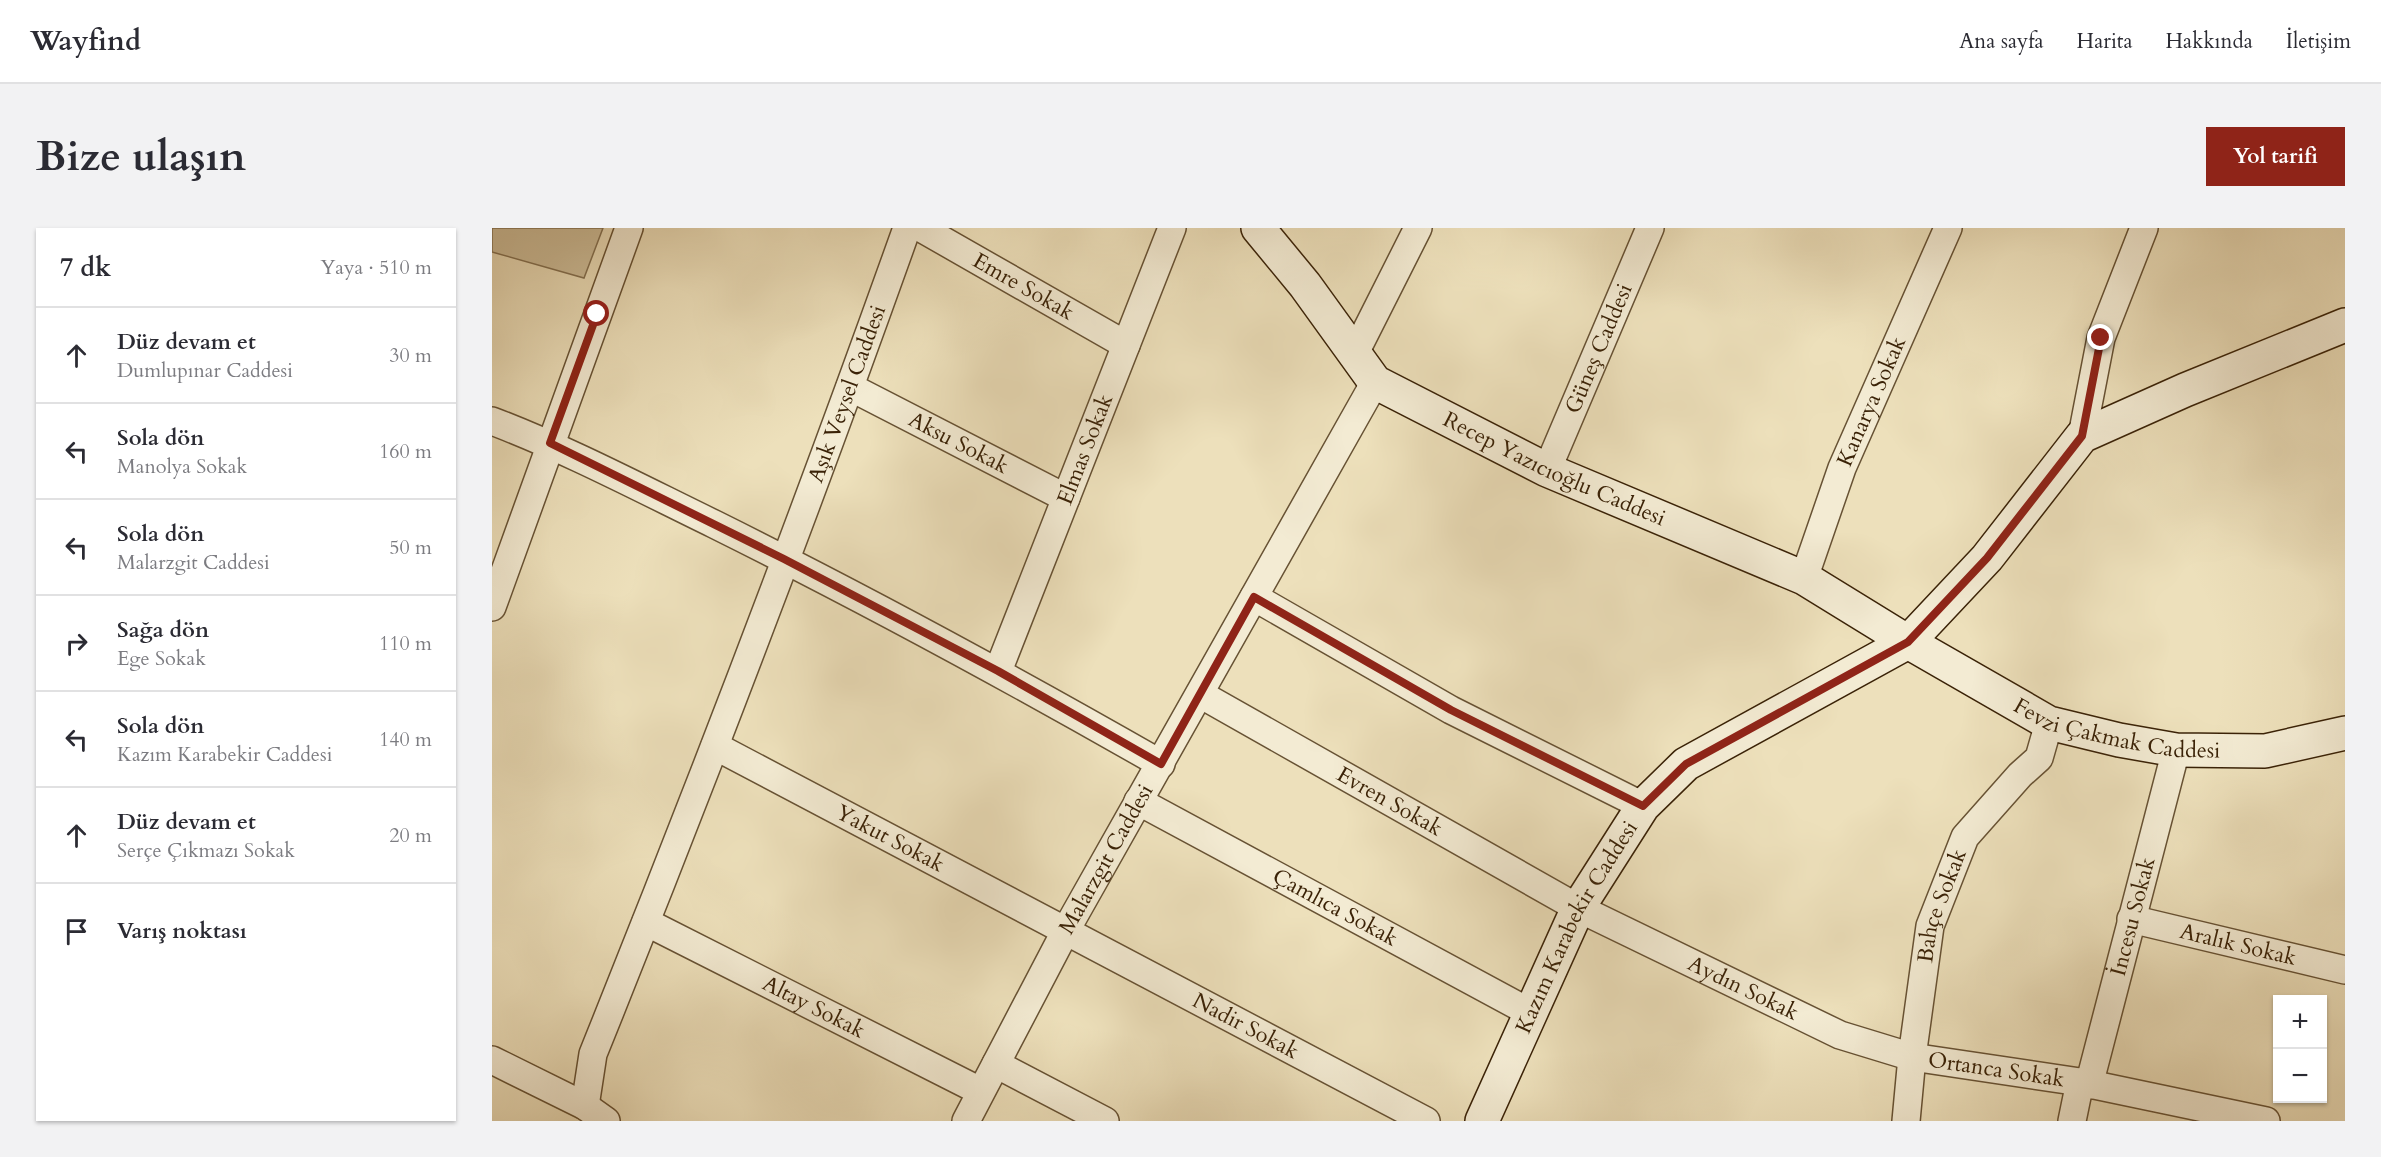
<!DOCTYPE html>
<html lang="tr">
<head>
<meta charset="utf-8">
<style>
	body { margin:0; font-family:Cardo,serif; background:#f2f2f3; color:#2b2b33 }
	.controls { position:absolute; right:18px; bottom:18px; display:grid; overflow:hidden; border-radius:0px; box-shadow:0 2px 4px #0004 }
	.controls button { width:54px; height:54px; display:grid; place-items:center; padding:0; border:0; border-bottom:2px solid #e1e1e2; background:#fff; color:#2b2b33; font:30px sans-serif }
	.stop { position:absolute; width:18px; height:18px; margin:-14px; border:4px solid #8f2418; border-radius:50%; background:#fff }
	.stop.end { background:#8f2418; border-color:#fff; box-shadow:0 2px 6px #0008 }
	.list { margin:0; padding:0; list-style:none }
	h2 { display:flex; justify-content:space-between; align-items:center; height:78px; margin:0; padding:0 24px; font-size:26px }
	h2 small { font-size:20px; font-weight:400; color:#7c7c81 }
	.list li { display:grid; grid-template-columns:39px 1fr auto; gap:18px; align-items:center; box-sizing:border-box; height:96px; padding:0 24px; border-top:2px solid #e1e1e2 }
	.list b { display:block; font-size:22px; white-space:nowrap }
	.list p { margin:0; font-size:20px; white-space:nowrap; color:#7c7c81 }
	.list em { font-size:20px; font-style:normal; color:#7c7c81 }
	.icon { flex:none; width:33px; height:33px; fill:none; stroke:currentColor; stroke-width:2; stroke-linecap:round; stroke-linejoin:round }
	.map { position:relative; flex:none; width:1853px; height:893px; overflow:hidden; border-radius:0px }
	header { display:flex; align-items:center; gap:36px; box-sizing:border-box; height:84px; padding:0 30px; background:#fff; border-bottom:2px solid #e1e1e2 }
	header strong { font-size:28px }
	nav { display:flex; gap:33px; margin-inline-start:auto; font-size:21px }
	.intro { display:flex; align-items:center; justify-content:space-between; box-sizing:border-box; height:144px; padding:0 36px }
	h1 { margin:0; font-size:42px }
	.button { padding:15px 27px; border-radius:0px; background:#8f2418; color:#fff; font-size:21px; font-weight:700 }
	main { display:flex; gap:36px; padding:0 36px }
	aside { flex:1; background:#fff; border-radius:0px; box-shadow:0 2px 4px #0004 }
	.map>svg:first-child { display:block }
</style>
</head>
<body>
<header>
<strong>Wayfind</strong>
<nav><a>Ana sayfa</a><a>Harita</a><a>Hakkında</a><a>İletişim</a></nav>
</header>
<div class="intro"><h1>Bize ulaşın</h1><a class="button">Yol tarifi</a></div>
<main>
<aside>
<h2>7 dk<small>Yaya · 510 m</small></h2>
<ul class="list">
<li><svg class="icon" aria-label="ahead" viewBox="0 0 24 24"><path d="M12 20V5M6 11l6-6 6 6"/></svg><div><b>Düz devam et</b><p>Dumlupınar Caddesi</p></div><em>30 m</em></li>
<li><svg class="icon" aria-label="left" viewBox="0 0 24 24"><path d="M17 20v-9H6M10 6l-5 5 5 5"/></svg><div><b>Sola dön</b><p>Manolya Sokak</p></div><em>160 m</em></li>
<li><svg class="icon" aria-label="left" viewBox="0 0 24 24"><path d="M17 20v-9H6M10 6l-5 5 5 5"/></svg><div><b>Sola dön</b><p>Malarzgit Caddesi</p></div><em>50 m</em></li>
<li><svg class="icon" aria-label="right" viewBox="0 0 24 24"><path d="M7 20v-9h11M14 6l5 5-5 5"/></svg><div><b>Sağa dön</b><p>Ege Sokak</p></div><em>110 m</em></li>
<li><svg class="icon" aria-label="left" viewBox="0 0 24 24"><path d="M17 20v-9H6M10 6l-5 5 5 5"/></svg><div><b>Sola dön</b><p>Kazım Karabekir Caddesi</p></div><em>140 m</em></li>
<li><svg class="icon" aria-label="ahead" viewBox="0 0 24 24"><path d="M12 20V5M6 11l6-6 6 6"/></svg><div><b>Düz devam et</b><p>Serçe Çıkmazı Sokak</p></div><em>20 m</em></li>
<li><svg class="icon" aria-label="arrive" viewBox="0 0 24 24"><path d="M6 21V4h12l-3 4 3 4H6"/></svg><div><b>Varış noktası</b></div></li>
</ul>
</aside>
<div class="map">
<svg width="1853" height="893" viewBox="0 0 1853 893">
	<rect width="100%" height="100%" fill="#ede0bb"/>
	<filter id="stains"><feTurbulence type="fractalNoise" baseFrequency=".00333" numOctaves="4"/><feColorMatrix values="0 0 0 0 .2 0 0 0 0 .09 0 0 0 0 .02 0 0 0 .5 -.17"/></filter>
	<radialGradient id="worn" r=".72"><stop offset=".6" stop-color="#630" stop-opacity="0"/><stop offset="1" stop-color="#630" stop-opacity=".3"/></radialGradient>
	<!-- green -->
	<path fill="#cfc09c" stroke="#847152" stroke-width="1.5" d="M0 0H111L92 50 0 24Z"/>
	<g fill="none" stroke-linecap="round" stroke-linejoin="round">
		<defs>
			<g id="street">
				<path id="s1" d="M429 0 634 117"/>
				<path d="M863 125 926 0"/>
				<path id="s2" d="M358 159 574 270"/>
				<path d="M0 193C76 222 148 260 222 296 373 371 522 452 669 536"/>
				<path d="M1590 208 1609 110 1652 0"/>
				<path id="s3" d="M1055 242 1158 0"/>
				<path id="s4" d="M1312 350 1350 240 1456 0"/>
				<path d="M762 369 959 482 1151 578"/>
				<path d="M0 379 137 0"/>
				<path id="s5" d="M506 443 680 0"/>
				<path id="s6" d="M708 466 1086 680 1348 807 1420 829 1588 854 1774 893"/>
				<path id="s7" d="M223 518 934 893"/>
				<path id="s8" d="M646 573 1039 785"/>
				<path id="s9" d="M1639 691 1853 742"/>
				<path id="s10" d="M154 694 488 863"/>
				<path d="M0 832 93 878 114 893"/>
				<path d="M504 836 613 893"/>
				<path id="s11" d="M1597 857 1684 522"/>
				<path id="s12" d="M93 878 101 826C211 553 316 278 415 0"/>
				<path id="s13" d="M474 893 574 702 883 154"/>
				<path id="s14" d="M1414 893 1420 829 1438 698 1473 609 1528 547 1547 530 1557 495"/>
				<path d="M1580 893 1588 854"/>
			</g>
			<g id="secondary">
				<path id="s15" d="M766 0 813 57 883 154 1055 242 1312 350 1416 414 1557 495 1627 512 1684 522 1773 523 1853 505"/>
				<path id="s16" d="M990 893 1086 680 1151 578 1194 536 1416 414 1495 330 1590 208 1693 162 1853 97"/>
			</g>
		</defs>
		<!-- street casing -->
		<use href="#street" stroke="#675234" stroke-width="30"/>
		<!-- secondary casing -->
		<use href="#secondary" stroke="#3a2207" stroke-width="36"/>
		<!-- street -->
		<use href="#street" stroke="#f3ebd3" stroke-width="27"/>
		<!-- secondary -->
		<use href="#secondary" stroke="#f3ebd3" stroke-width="33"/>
	</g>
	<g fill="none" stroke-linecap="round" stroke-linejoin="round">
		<!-- route -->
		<path stroke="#8f2418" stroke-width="8" d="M105 86 58 215 292 331 506 443 669 536 762 369 959 482 1151 578 1194 536 1416 414 1495 330 1590 208 1609 110"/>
	</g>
	<g text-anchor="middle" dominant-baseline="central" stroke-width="6" stroke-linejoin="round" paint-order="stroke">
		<!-- street labels -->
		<g font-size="22" fill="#3a2207" stroke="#f3ebd3">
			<text stroke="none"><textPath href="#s1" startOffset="118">Emre Sokak</textPath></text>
			<text stroke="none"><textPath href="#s3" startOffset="132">Güneş Caddesi</textPath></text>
			<text stroke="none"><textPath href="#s12" startOffset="760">Aşık Veysel Caddesi</textPath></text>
			<text stroke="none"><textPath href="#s4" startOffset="189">Kanarya Sokak</textPath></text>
			<text stroke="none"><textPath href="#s2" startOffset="122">Aksu Sokak</textPath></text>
			<text stroke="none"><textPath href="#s5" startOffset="238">Elmas Sokak</textPath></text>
			<text stroke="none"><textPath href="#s15" startOffset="393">Recep Yazıcıoğlu Caddesi</textPath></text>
			<text stroke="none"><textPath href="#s15" startOffset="1018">Fevzi Çakmak Caddesi</textPath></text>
			<text stroke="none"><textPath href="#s6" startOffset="218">Evren Sokak</textPath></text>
			<text stroke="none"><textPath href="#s7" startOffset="198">Yakut Sokak</textPath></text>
			<text stroke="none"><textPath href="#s13" startOffset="297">Malarzgit Caddesi</textPath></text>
			<text stroke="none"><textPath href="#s8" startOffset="224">Çamlıca Sokak</textPath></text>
			<text stroke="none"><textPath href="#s14" startOffset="219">Bahçe Sokak</textPath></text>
			<text stroke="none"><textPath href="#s11" startOffset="174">İncesu Sokak</textPath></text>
			<text stroke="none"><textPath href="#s16" startOffset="216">Kazım Karabekir Caddesi</textPath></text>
			<text stroke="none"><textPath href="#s9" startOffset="110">Aralık Sokak</textPath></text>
			<text stroke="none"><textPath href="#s6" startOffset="618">Aydın Sokak</textPath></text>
			<text stroke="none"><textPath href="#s10" startOffset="188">Altay Sokak</textPath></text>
			<text stroke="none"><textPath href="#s7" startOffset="600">Nadir Sokak</textPath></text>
			<text stroke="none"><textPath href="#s6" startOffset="886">Ortanca Sokak</textPath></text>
		</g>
	</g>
	<rect width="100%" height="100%" filter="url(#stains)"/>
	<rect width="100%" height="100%" fill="url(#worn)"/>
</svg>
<div class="controls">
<button>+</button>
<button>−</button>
</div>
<div class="stop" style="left:105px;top:86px"></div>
<div class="stop end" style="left:1609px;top:110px"></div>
</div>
</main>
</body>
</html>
